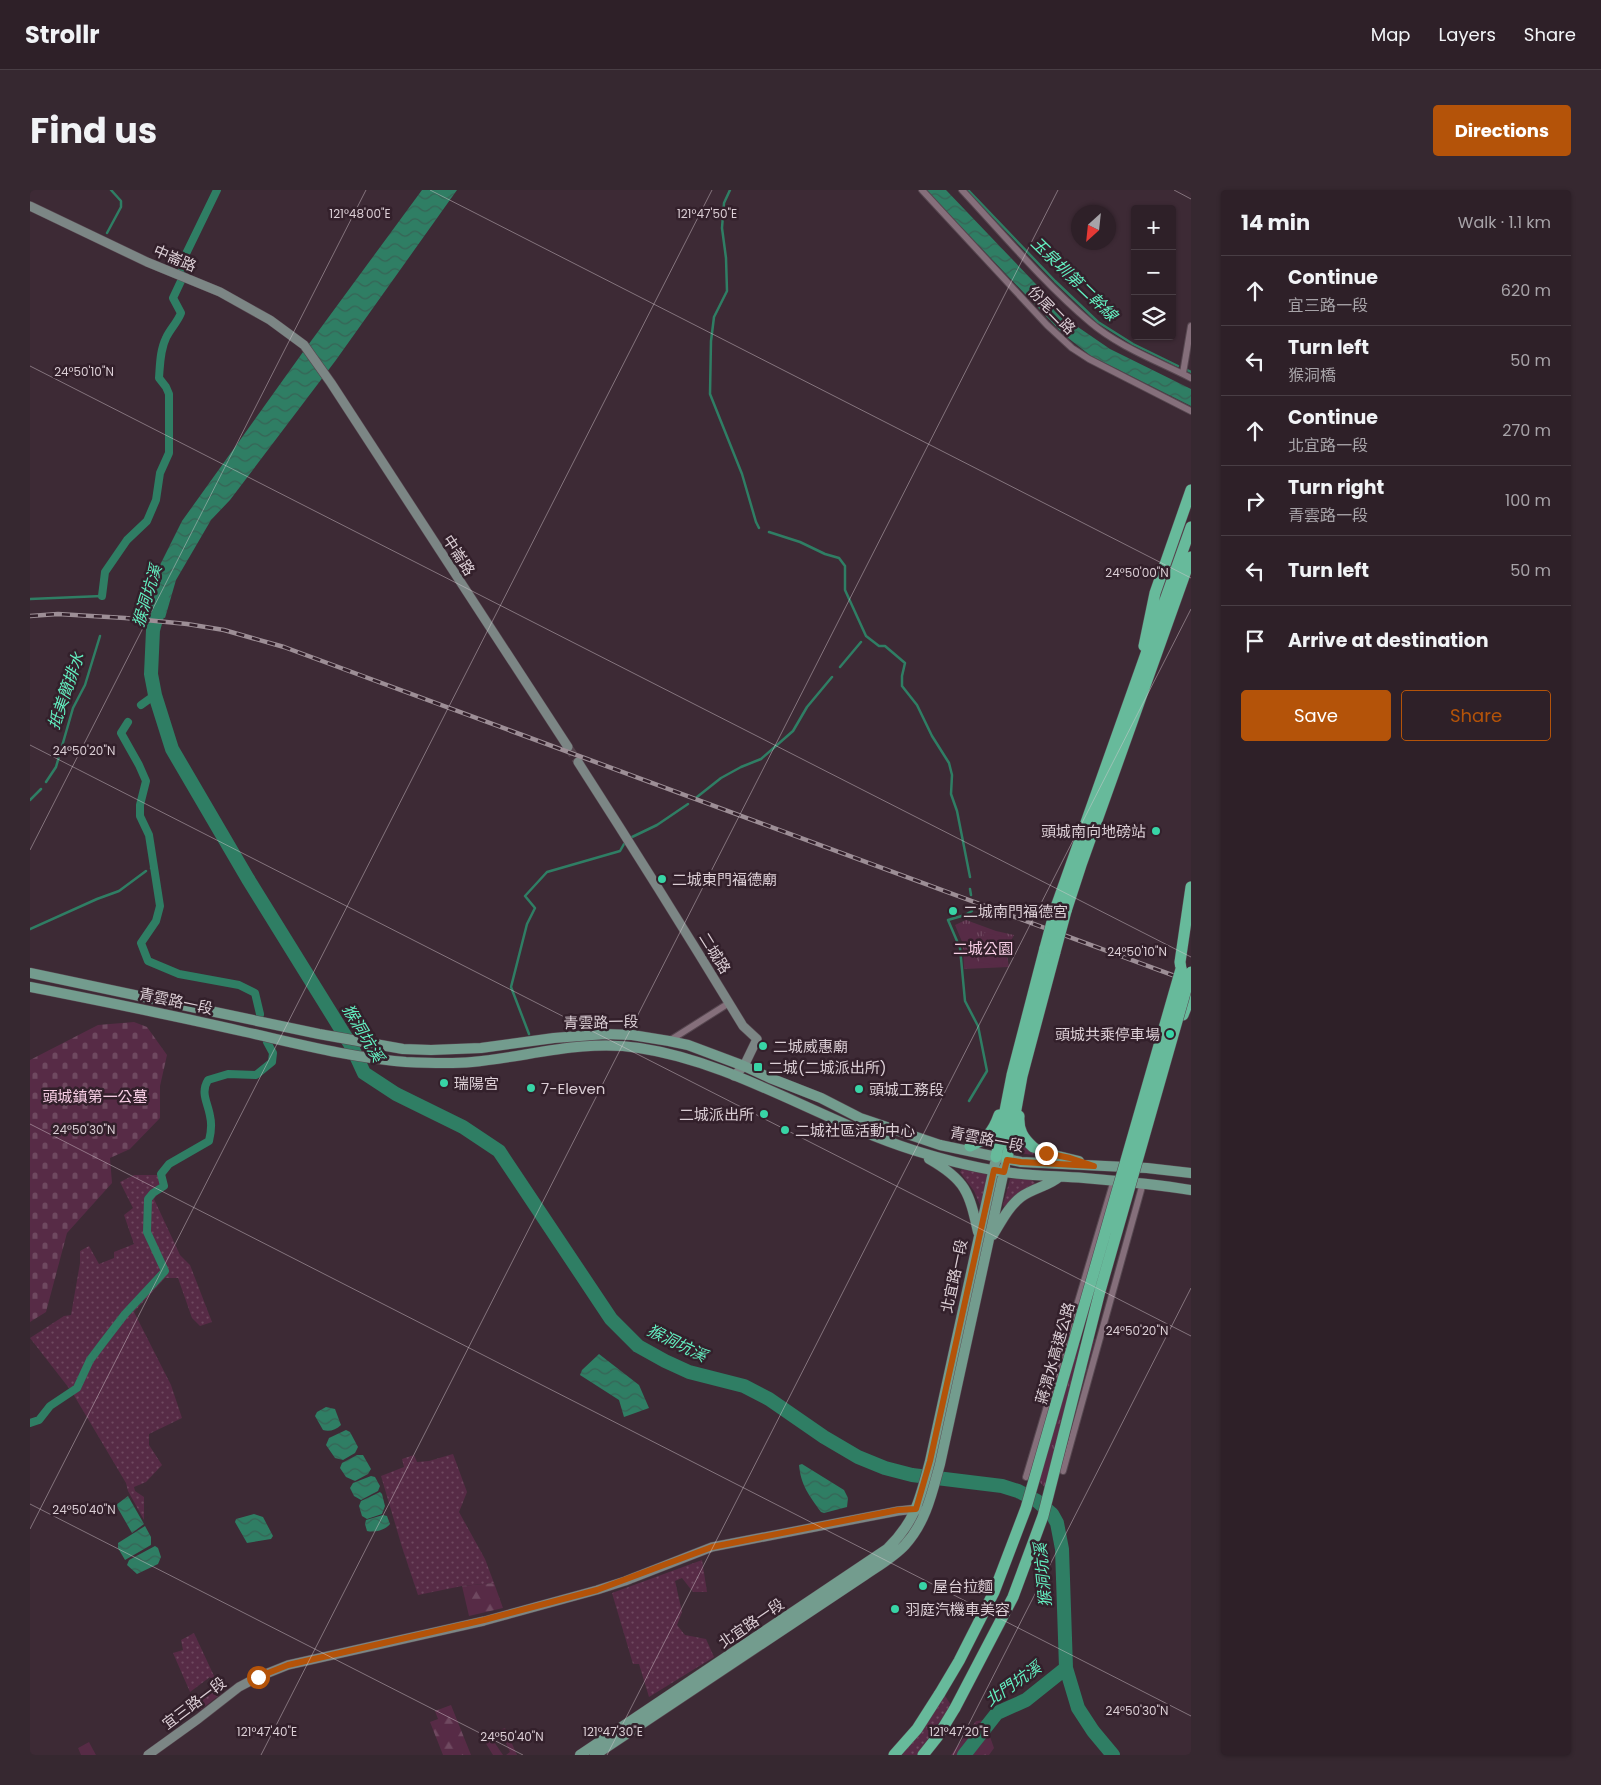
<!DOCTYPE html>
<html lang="en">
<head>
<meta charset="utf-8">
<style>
	body { margin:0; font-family:Poppins,"Noto Sans TC",sans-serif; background:#362830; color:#f1f3f6 }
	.controls { position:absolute; right:15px; top:15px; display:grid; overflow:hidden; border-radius:5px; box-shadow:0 1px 4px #0004 }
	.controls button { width:45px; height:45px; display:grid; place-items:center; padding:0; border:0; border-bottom:1px solid #493e45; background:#2e2028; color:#f1f3f6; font:25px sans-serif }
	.compass { position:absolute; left:1041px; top:15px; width:45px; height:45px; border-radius:50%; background:#2e2028; box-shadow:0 1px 4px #0004; rotate:207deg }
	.stop { position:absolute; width:15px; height:15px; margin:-11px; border:4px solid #b45309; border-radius:50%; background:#fff }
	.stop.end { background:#b45309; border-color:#fff; box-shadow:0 1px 5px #0008 }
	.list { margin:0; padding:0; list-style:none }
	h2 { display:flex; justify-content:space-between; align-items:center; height:65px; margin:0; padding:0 20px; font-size:21px }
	h2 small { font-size:16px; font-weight:400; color:#a7a3a8 }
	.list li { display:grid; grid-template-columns:32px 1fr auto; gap:15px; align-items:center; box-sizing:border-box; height:70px; padding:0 20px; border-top:1px solid #493e45 }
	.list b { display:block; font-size:19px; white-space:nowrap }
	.list p { margin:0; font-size:16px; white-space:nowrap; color:#a7a3a8 }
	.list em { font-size:16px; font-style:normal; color:#a7a3a8 }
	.actions { display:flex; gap:10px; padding:15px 20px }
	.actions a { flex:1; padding:11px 0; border:1px solid #b45309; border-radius:5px; text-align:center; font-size:18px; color:#b45309 }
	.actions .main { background:#b45309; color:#fff }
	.icon { flex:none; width:28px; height:28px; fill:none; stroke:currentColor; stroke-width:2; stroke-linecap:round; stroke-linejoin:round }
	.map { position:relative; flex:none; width:1161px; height:1565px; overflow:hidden; border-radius:5px }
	header { display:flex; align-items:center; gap:30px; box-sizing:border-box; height:70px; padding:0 25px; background:#2e2028; border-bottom:1px solid #493e45 }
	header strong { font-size:24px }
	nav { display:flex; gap:28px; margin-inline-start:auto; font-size:18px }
	.intro { display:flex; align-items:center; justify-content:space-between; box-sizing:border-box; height:120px; padding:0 30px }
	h1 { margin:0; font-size:35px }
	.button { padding:12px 22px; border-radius:5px; background:#b45309; color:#fff; font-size:18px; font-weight:700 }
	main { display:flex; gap:30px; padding:0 30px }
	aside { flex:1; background:#2e2028; border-radius:5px; box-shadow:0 1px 4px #0004 }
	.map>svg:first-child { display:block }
</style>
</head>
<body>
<header>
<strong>Strollr</strong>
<nav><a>Map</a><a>Layers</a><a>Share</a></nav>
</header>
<div class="intro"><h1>Find us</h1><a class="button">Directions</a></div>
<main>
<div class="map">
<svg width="1161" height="1565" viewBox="0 0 1161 1565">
	<defs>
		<pattern id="grass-dots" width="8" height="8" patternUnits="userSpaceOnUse" patternTransform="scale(1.25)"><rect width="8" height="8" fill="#572b46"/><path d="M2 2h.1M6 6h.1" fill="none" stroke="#6f4960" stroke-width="1.8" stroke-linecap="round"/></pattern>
		<pattern id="forest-firs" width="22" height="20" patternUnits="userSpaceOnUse" patternTransform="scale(1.25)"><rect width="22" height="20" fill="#572b46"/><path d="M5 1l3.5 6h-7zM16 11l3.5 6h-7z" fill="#6f4960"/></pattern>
		<pattern id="cemetery-stones" width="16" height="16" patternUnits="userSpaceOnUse" patternTransform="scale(1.25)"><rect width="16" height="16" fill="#572b46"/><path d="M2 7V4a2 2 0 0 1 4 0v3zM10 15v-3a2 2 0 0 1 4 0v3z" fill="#6f4960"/></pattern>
		<pattern id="park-tufts" width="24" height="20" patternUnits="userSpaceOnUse" patternTransform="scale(1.25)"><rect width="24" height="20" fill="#572b46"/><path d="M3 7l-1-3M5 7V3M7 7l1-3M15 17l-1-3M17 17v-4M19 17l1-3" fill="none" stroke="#6f4960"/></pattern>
		<pattern id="water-waves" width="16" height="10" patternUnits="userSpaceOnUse" patternTransform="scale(1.25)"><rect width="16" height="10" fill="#2f7e64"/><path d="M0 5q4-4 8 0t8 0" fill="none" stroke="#376456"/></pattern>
	</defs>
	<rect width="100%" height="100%" fill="#3d2a35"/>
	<!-- grass -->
	<path fill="url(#grass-dots)" d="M987 936 1006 962 1003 965 989 963 984 959Z
		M932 979 959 985 952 1015H950L944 1001 930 982Z
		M104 985H134V995L124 1009 150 1065 160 1075 182 1132 170 1136 162 1128 148 1088H135L104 1122 141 1195 152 1228 119 1244V1255L132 1275 116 1292 104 1297 105 1301 114 1307V1330L98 1301 96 1293 42 1202 0 1148 34 1126 41 1125 50 1073V1061L59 1056 69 1074 84 1068V1062L104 1054 94 1025 103 1018 90 992Z
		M980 989H1001L1006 994 974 1017 973 1015Z
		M423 1264 437 1302 429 1322 455 1369 464 1393 432 1396 388 1405 372 1357 351 1286 374 1277 372 1269 384 1265 387 1272 399 1271Z
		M672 1370 677 1402H663L652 1388 645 1391 652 1422 647 1435 655 1445 676 1449 684 1467 619 1507 609 1474H603L582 1403Z
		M164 1443 192 1503 169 1521 163 1509 184 1495 180 1487 160 1502 143 1463 153 1460 151 1450Z
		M915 1506 921 1515 887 1565H872L890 1543Z"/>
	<!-- forest -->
	<path fill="url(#forest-firs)" d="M464 1393 473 1418 439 1426 432 1396Z
		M421 1515 441 1565H413L400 1532 408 1529 405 1521Z
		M954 1530 964 1558 959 1565H921L946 1531Z
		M475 1538 487 1565H476L480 1562 470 1540Z
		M462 1549 473 1565H463L455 1552Z"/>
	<!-- cemetery -->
	<path fill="url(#cemetery-stones)" d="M104 832 117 837 137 865 130 896V928L100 959 80 968 82 993 37 1043 16 1122 0 1132V870L68 835Z"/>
	<!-- park -->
	<path fill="url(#park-tufts)" d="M936 730 966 741 984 745 976 760 979 777 934 779 933 754 925 735Z
		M1065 1149 1022 1305 1002 1284 1038 1158Z"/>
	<!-- garden -->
	<path fill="#572b46" d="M954 743 977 747 972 777 949 772Z
		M59 1552 66 1565H51L48 1558Z"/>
	<!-- water -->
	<path fill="url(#water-waves)" d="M392 0H427L306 170 200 310 181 330 146 390 135 428 119 424 118 413 126 383 152 331 273 162Z
		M896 0H916L1045 135 1080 159 1161 199V216L1061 166 1033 144Z
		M569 1164 609 1195 619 1218 594 1227 589 1210 550 1185 552 1180Z
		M296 1217 305 1219 311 1235C306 1240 299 1242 293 1240L285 1226 287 1222Z
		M316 1240 320 1242 328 1257 325 1263 313 1270 305 1268 296 1255 299 1248Z
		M327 1265H333L341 1279 338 1284 325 1291 316 1287 310 1278 312 1273Z
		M772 1274 814 1300 818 1308 817 1317 794 1323 791 1322C779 1305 771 1296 769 1275Z
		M341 1286 345 1287 350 1296 348 1301 331 1310 324 1306 320 1298 323 1293Z
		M350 1302 352 1304 355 1316 352 1324 337 1329 332 1326 329 1316 331 1311Z
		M98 1306 114 1334 102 1343 86 1315Z
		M224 1324 233 1327 243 1346 241 1349 217 1353 205 1332 206 1329Z
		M353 1325 357 1326 360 1334C355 1340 345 1343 337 1341L335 1334 336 1330Z
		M115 1336 121 1347V1355L95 1370 88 1358V1353Z
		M125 1356 128 1358 131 1367 128 1374 107 1384 97 1375 99 1370Z"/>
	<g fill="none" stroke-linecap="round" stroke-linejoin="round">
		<!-- stream -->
		<path stroke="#2f7e64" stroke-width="2.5" d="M700 0 694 13 692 38 696 68 697 101 684 127 681 151 680 204 712 284 726 332 729 338
			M938 0 1025 91 1068 132 1103 154 1148 176
			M77 43 91 17V11L81 0
			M1157 180 1161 182
			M739 342 770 352 795 364 809 368 815 376V400L836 446 849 456H855L875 473 872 486V496L887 515 902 546 919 573 922 585 921 604 927 621 940 687
			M0 409 72 406
			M810 477 831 452
			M16 592 26 577 43 518 55 495 70 446
			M667 607 691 588 711 577 731 569 763 541 777 517 802 487
			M0 610 11 599
			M600 648 627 635 658 614
			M121 678 125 675
			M940 699 941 705
			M0 739 67 709 89 701 116 681
			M499 844 481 797 497 734 505 718 495 706 517 682 590 661 594 654
			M939 911 957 881 948 836 935 811 930 758 918 730 935 725 942 721 941 716"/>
		<!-- canal -->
		<path stroke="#2f7e64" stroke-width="8" d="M152 83V72L187 0
			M72 406 75 382 97 350 117 331 126 310 130 283 139 263V204L136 197 129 188C130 175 130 160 136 148 140 139 147 133 151 123L143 108 151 91
			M111 515 125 505
			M98 532 91 543 109 575 116 591 110 615V626L119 645 130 716 126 731 111 753 118 771 149 784 209 795 225 803 230 824
			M0 1233 9 1230 20 1216 47 1198 60 1170 72 1154 95 1124 135 1081 117 1042 118 1009 123 1003 134 996 131 984 139 974 179 951C181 943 182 934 180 926 178 913 170 903 178 890L198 884 226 885 242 872 243 863 237 852"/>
		<!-- river -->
		<path stroke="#2f7e64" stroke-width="14" d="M132 408 123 440 121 484 125 505 142 559 218 689 322 857 334 883 366 904 433 937 469 961 581 1129 608 1156 635 1171 659 1182 714 1196 739 1209 794 1247 828 1267 855 1278 882 1285 972 1296 988 1301 1007 1311 1022 1324 1027 1333 1032 1359 1036 1478 1048 1518 1063 1541 1083 1565
			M934 1565 967 1523 996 1510 1036 1478"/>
		<!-- secondary-tunnel -->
		<path stroke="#55434d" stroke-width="9" stroke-dasharray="9 4.5" stroke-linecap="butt" d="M538 557 548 572"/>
		<defs>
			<path id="street" d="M892 0 1017 135 1042 158 1059 169 1161 221
				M932 0C973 44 1015 94 1060 132 1089 157 1128 171 1161 188
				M1153 183 1161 136
				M639 851 699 813
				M1033 1281 1113 993
				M996 1287 1084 990"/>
			<path id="secondary" d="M0 16 117 72 190 102 240 130 274 155 301 193 538 557
				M548 572C604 659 659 747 713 836L727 849 714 876 704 886
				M118 1565 168 1529 209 1497 228 1487 258 1475 454 1431 567 1400 595 1391 682 1357 868 1321 887 1319 889 1320"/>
			<path id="primary" d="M0 783 289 844 373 859 401 860 451 858 524 848 575 844 602 845 639 851 658 855 714 876 740 888 791 908 830 928 910 955 991 972 1117 978 1161 983
				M0 797C71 811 141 825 211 841 265 853 321 868 376 872 398 873 420 874 442 872 497 867 553 849 609 858 704 872 791 931 883 960 915 970 949 979 982 983 1006 986 1030 986 1054 988 1090 991 1125 994 1161 1000
				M1003 957 1016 963 1049 971
				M899 969C936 990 939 1002 948 1042
				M963 1045C971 1032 979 1016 991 1007 1003 998 1019 996 1029 987
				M550 1565 857 1359C886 1331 890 1308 900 1271L965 973
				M565 1565 835 1385C848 1376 864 1367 875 1355 896 1332 902 1303 910 1274L975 976"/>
			<path id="highway" d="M1114 456 1125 403 1161 300
				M1026 717 1161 337
				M1036 721 1051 675 1161 367
				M1151 779 1150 772 1161 697
				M1153 825 1161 805
				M989 926C988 940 993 948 1003 957
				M940 956C956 950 963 942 969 925
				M966 967 982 885 1015 758
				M977 969 992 886 1025 762
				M864 1565 887 1539 910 1503
				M893 1565 908 1546 925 1518"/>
		</defs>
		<!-- street casing -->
		<use href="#street" stroke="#574750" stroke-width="8"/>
		<!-- secondary casing -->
		<use href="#secondary" stroke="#574750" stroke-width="10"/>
		<!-- primary casing -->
		<use href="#primary" stroke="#574750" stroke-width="11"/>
		<!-- highway casing -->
		<use href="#highway" stroke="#574750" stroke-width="12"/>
		<!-- street -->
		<use href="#street" stroke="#856f7b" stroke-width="6"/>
		<!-- secondary -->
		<use href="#secondary" stroke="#7c8685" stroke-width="9"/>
		<!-- primary -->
		<use href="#primary" stroke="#739c8e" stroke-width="10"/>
		<!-- highway -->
		<use href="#highway" stroke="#67ba9b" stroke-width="11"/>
		<defs>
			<path id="rail" d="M0 426 28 424 95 428 157 434 194 440 254 457 1161 792"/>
		</defs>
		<!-- rail casing -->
		<use href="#rail" stroke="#9d8e96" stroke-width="4.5"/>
		<!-- rail -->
		<use href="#rail" stroke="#33202b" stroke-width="2.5" stroke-dasharray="8" stroke-linecap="butt"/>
		<defs>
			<path id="highway-bridge" d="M1015 758 1026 717
				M1025 762 1036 721
				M910 1503 929 1471 964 1402 996 1318 1151 779
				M925 1518 983 1407 1013 1326 1070 1101 1161 782"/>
		</defs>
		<!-- highway-bridge casing -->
		<use href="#highway-bridge" stroke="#574750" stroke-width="12" stroke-linecap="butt"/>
		<!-- highway-bridge -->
		<use href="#highway-bridge" stroke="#67ba9b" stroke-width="11"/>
	</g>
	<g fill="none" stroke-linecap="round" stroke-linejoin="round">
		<!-- route -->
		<path stroke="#b45309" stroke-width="6" d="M228 1487 258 1475 454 1430 567 1400 682 1357 868 1320 886 1319 900 1271 964 980 974 982 977 970 991 972 1064 976 1040 968 1016 963"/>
	</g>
	<!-- ticks -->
	<path fill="none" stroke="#dbced5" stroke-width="1" stroke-opacity="0.45" d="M400 0 1161 388M1144 0 1161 9M0 176 1161 767M0 555 1161 1146M0 660 336 0M0 934 1161 1526M0 1314 493 1565M0 1339 682 0M231 1565 1028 0M577 1565 1161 419M923 1565 1161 1098"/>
	<!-- markers -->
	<g fill="#38d4a6" stroke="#33202b" stroke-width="2">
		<circle cx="1126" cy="641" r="5"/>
		<circle cx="632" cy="689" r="5"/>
		<circle cx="923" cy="721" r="5"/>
		<circle cx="1140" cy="844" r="5"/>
		<circle cx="733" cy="856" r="5"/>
		<rect x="723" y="872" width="10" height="10" rx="2.5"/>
		<circle cx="414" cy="893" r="5"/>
		<circle cx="501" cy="898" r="5"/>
		<circle cx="829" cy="899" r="5"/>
		<circle cx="734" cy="924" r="5"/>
		<circle cx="755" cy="940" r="5"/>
		<circle cx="893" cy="1396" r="5"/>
		<circle cx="865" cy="1419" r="5"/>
	</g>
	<g text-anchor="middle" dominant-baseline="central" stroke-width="5" stroke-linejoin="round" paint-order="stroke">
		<!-- street labels -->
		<g font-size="15" fill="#dbced5" stroke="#33202b">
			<text transform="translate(145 68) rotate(23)">中崙路</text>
			<text transform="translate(1022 120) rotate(46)">份尾二路</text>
			<text transform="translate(429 365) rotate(57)">中崙路</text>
			<text transform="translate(685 763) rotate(58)">二城路</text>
			<text transform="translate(146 811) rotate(12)">青雲路一段</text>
			<text transform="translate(571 832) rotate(-1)">青雲路一段</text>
			<text transform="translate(957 949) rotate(11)">青雲路一段</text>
			<text transform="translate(924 1086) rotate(-78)">北宜路一段</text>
			<text transform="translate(1025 1163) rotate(-74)">蔣渭水高速公路</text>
			<text transform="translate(721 1433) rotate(-34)">北宜路一段</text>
			<text transform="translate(164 1513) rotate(-37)">宜三路一段</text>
		</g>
		<!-- poi labels -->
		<g font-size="15" fill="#dbced5" stroke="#33202b" text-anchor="start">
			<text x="1116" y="641" text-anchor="end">頭城南向地磅站</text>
			<text x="642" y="689">二城東門福德廟</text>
			<text x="933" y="721">二城南門福德宮</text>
			<text x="1130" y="844" text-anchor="end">頭城共乘停車場</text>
			<text x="743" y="856">二城威惠廟</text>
			<text x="738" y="877">二城(二城派出所)</text>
			<text x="424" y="893">瑞陽宮</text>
			<text x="511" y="898">7-Eleven</text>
			<text x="839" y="899">頭城工務段</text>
			<text x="724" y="924" text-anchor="end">二城派出所</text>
			<text x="765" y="940">二城社區活動中心</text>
			<text x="903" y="1396">屋台拉麵</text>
			<text x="875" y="1419">羽庭汽機車美容</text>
		</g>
		<!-- park labels -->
		<g font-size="15" fill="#f9cfe6" stroke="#33202b">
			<text x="953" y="758">二城公園</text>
			<text x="65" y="906">頭城鎮第一公墓</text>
		</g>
		<!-- water labels -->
		<g font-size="16" font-style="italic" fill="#63f0c1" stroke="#33202b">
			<text transform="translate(1044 89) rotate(44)">玉泉圳第二幹線</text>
			<text transform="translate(117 406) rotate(-73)">猴洞坑溪</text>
			<text transform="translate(36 501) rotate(-71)">抵美簡排水</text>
			<text transform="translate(333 843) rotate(59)">猴洞坑溪</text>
			<text transform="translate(647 1153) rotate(26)">猴洞坑溪</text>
			<text transform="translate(1013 1385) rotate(-95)">猴洞坑溪</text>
			<text transform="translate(983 1494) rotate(-35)">北門坑溪</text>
		</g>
	</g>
	<g font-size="12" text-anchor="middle" fill="#dbced5" stroke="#33202b" stroke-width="5" stroke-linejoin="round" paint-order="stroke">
		<text x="330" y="28">121°48'00"E</text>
		<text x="677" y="28">121°47'50"E</text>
		<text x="54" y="186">24°50'10"N</text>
		<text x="1107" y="387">24°50'00"N</text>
		<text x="54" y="565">24°50'20"N</text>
		<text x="1107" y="766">24°50'10"N</text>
		<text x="54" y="944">24°50'30"N</text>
		<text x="1107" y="1145">24°50'20"N</text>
		<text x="54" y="1324">24°50'40"N</text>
		<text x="1107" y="1525">24°50'30"N</text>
		<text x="237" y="1546">121°47'40"E</text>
		<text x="583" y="1546">121°47'30"E</text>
		<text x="929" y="1546">121°47'20"E</text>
		<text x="482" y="1551">24°50'40"N</text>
	</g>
</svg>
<div class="controls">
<button>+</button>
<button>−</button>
<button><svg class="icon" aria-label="layers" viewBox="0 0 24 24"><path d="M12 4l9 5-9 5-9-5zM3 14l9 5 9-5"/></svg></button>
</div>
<svg class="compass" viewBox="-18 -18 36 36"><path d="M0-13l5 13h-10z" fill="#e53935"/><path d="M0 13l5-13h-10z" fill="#a7a3a8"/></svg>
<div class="stop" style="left:228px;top:1487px"></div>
<div class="stop end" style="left:1016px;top:963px"></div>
</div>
<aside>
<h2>14 min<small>Walk · 1.1 km</small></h2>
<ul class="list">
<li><svg class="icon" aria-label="ahead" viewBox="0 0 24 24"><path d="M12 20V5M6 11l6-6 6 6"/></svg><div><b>Continue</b><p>宜三路一段</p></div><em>620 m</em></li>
<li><svg class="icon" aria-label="left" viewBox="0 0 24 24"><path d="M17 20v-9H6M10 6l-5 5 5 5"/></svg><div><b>Turn left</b><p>猴洞橋</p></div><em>50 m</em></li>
<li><svg class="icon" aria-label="ahead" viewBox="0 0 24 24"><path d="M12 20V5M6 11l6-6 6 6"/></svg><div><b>Continue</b><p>北宜路一段</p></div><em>270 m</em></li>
<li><svg class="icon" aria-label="right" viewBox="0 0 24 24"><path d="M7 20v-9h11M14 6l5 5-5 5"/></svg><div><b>Turn right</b><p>青雲路一段</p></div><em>100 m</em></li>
<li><svg class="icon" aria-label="left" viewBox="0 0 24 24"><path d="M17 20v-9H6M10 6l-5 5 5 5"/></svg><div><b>Turn left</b></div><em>50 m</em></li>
<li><svg class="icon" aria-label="arrive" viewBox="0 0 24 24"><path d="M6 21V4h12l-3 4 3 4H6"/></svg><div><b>Arrive at destination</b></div></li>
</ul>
<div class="actions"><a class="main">Save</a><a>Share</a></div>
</aside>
</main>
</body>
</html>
